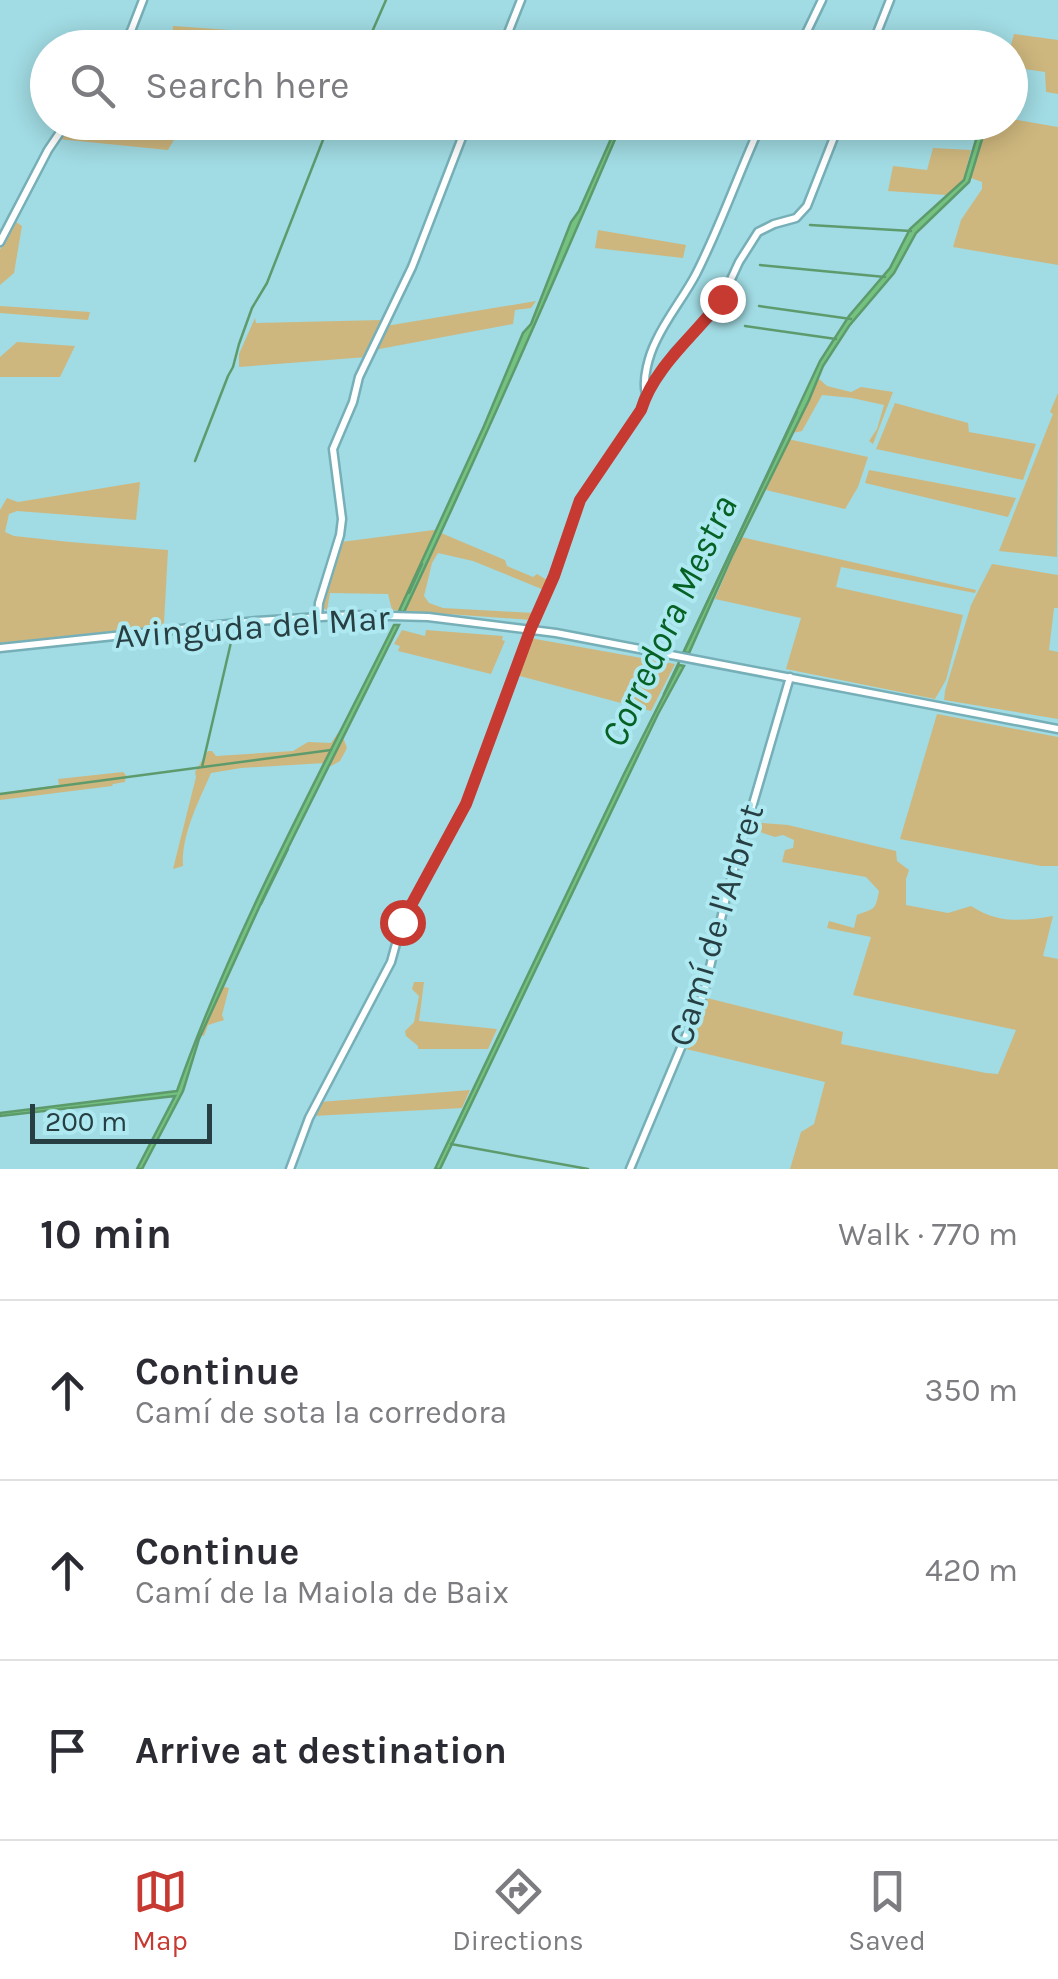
<!DOCTYPE html>
<html lang="en">
<head>
<meta charset="utf-8">
<style>
	body { margin:0; font-family:Karla,sans-serif; background:#f2f2f3; color:#2b2b33 }
	.scale { position:absolute; left:30px; bottom:25px; width:182px; box-sizing:border-box; padding-left:10px; border:5px solid #273f42; border-top:0; font-size:28px; line-height:35px; white-space:nowrap; color:#273f42; -webkit-text-stroke:8px #aee8f0; paint-order:stroke }
	.stop { position:absolute; width:30px; height:30px; margin:-22px; border:8px solid #c73a32; border-radius:50%; background:#fff }
	.stop.end { background:#c73a32; border-color:#fff; box-shadow:0 2px 10px #0008 }
	.list { margin:0; padding:0; list-style:none }
	h2 { display:flex; justify-content:space-between; align-items:center; height:130px; margin:0; padding:0 40px; font-size:42px }
	h2 small { font-size:32px; font-weight:400; color:#7c7c81 }
	.list li { display:grid; grid-template-columns:65px 1fr auto; gap:30px; align-items:center; box-sizing:border-box; height:180px; padding:0 40px; border-top:2px solid #e1e1e2 }
	.list b { display:block; font-size:38px; white-space:nowrap }
	.list p { margin:0; font-size:32px; white-space:nowrap; color:#7c7c81 }
	.list em { font-size:32px; font-style:normal; color:#7c7c81 }
	.icon { flex:none; width:55px; height:55px; fill:none; stroke:currentColor; stroke-width:2; stroke-linecap:round; stroke-linejoin:round }
	.map { position:relative; flex:none; width:1058px; height:1169px; overflow:hidden }
	.search { position:absolute; background:#fff; box-shadow:0 5px 25px #0003; left:30px; right:30px; top:30px; height:110px; display:flex; align-items:center; gap:25px; box-sizing:border-box; padding:0 35px; border-radius:55px; color:#7c7c81; font-size:38px }
	.sheet { height:670px; background:#fff }
	nav { display:flex; justify-content:space-around; align-items:center; box-sizing:border-box; height:140px; border-top:2px solid #e1e1e2; background:#fff; font-size:28px; color:#7c7c81 }
	nav a { display:grid; justify-items:center; gap:5px }
	nav .on { color:#c73a32 }
	.map>svg:first-child { display:block }
</style>
</head>
<body>
<div class="map">
<svg width="1058" height="1169" viewBox="0 0 1058 1169">
	<rect width="100%" height="100%" fill="#a1dbe3"/>
	<!-- green -->
	<path fill="#ceb77e" d="M173 26 230 30 221 47 124 48 128 41 172 45Z
		M1014 34 1058 40V94L1046 92 1045 72 1011 67 1010 48Z
		M1011 119 1058 127V265L953 247 961 220 982 189V182L971 178 987 123 1010 122Z
		M70 123H184L168 150 58 139Z
		M933 148 971 150 963 181 946 195 888 191 893 166 927 170Z
		M13 220 22 226 14 273 0 285V250Z
		M598 230 686 245 683 258 595 248Z
		M536 301 531 308 515 310 513 324 374 350 386 326Z
		M0 306 90 312 88 320 0 313Z
		M255 318 256 323 383 320 367 357 239 367V354Z
		M17 342 75 346 60 377H0V357Z
		M818 378 827 386 851 392 861 387 893 392 873 444 869 441 877 429 884 405 852 398 822 395 802 431 792 433 795 420Z
		M1058 393 1057 557 999 551 1053 414 1050 412Z
		M895 403 968 423 969 432 1036 444 1023 480 876 449Z
		M788 439 868 457 858 487 845 509 766 490Z
		M869 470 885 473 1016 498 1008 517 865 483Z
		M140 482 136 520 17 511 9 514 5 532 14 536 70 542 168 550 164 623 160 626 0 643V510L7 498 18 502Z
		M434 530 505 560 507 566 533 577 537 574 547 580 544 590 473 561 438 553 432 563 424 596 429 603 443 608 533 613 531 620 392 610 388 594 330 593 327 610 321 607 341 542Z
		M741 537 976 590 975 593 841 567 836 587 963 615 946 680 935 699 786 669 801 618 715 599Z
		M992 564 1058 575V608H1054L1049 650 1058 652V719L944 700 945 691 971 605Z
		M402 630 425 636 426 630 503 636 502 640 505 641 491 674 398 651 400 646 394 644Z
		M530 638 675 664 651 711 516 675Z
		M937 714 1058 737V866H1041L900 839Z
		M338 733 344 740 347 748 340 761 331 766 325 763 241 768 211 773C199 801 181 835 183 866L173 869 196 777 195 772 208 751H212L216 756 293 751 308 742 331 743Z
		M123 772 126 775 125 782 113 784 112 786 0 800V793L59 785 58 779Z
		M751 822 788 825 896 851 897 861 909 870 906 879V905L948 913 971 906C998 924 1023 921 1053 916L1043 956 1058 959V1169H790L801 1132 814 1124 825 1082 686 1049 707 998 843 1032 841 1044 986 1073 998 1074 1016 1030 853 995 871 937 827 928 829 921 854 928 857 915C874 908 875 912 879 891L866 877 782 862 785 850 793 848 794 840 783 835 775 837 751 829Z
		M414 982H424L419 1021 497 1029 488 1049H418V1046L406 1036 405 1031 414 1022 419 996 412 989Z
		M224 987 229 988 222 1015 224 1020 208 1025 204 1036 201 1035 212 1007Z
		M470 1090 462 1108 313 1116 320 1102Z"/>
	<!-- water -->
	<path fill="#74c27f" stroke="#5d9b6d" stroke-width="2.5" d="M618 123H622C552 287 480 450 404 612L399 611 484 426 523 333 531 324 571 222 579 211Z
		M981 123H987L969 182 916 233 894 273 849 326 823 366 809 400 732 556 689 653 684 652 820 361 849 316 890 268 910 229 964 180Z
		M394 625H399L267 890 199 1039 183 1091 142 1169H137L175 1096 0 1116V1113L177 1091C233 932 319 776 394 625Z
		M679 665 684 666 658 714 440 1169H435L624 774Z"/>
	<g fill="none" stroke-linecap="round" stroke-linejoin="round">
		<!-- stream -->
		<path stroke="#5d9b6d" stroke-width="2.5" d="M365 48 386 0
			M810 225 911 231
			M760 265 885 277
			M759 306 851 319
			M745 326 836 339
			M195 461 228 376 233 367 239 344 252 308 267 283 330 122
			M409 593 422 564
			M683 653 797 412
			M664 694 680 660
			M202 767 232 638
			M0 794 331 750
			M261 904 288 849
			M451 1144 588 1169"/>
		<defs>
			<path id="minor" d="M120 48 131 31 143 0
				M502 48 521 0
				M799 48 822 0
				M871 48 890 0
				M0 242 48 150 67 122
				M646 394C642 379 649 355 656 341 667 317 684 297 696 274 721 225 739 172 762 122
				M318 617 319 603 340 535 342 519 333 449 353 402 359 377 412 267 468 122
				M0 648 257 621 353 615 428 617 556 633 1058 729
				M290 1169 309 1118 391 962 402 922 466 804 531 628 554 576 580 500 641 410 646 394 675 352 708 318 722 299 739 262 758 232 774 224 796 218 807 206 840 122
				M630 1169 704 993 727 893 790 677"/>
		</defs>
		<!-- minor casing -->
		<use href="#minor" stroke="#76afb7" stroke-width="11"/>
		<!-- minor -->
		<use href="#minor" stroke="#fff" stroke-width="6"/>
	</g>
	<g fill="none" stroke-linecap="round" stroke-linejoin="round">
		<!-- route -->
		<path stroke="#c73a32" stroke-width="12" d="M402 922 466 804 531 628 554 576 580 500 641 410C655 365 695 336 722 299"/>
	</g>
	<g text-anchor="middle" dominant-baseline="central" stroke-width="8" stroke-linejoin="round" paint-order="stroke">
		<!-- street labels -->
		<g font-size="35" fill="#273f42" stroke="#aee8f0">
			<text transform="translate(252 627) rotate(-4)">Avinguda del Mar</text>
			<text transform="translate(716 925) rotate(-73)">Camí de l'Arbret</text>
		</g>
		<!-- water labels -->
		<g font-size="38" font-style="italic" fill="#066124" stroke="#aee8f0">
			<text transform="translate(669 621) rotate(-65)">Corredora Mestra</text>
		</g>
	</g>
</svg>
<div class="scale">200 m</div>
<div class="stop" style="left:402px;top:922px"></div>
<div class="stop end" style="left:722px;top:299px"></div>
<div class="search"><svg class="icon" aria-label="search" viewBox="0 0 24 24"><circle cx="10" cy="10" r="6"/><path d="M15 15l6 6"/></svg>Search here</div>
</div>
<section class="sheet">
<h2>10 min<small>Walk · 770 m</small></h2>
<ul class="list">
<li><svg class="icon" aria-label="ahead" viewBox="0 0 24 24"><path d="M12 20V5M6 11l6-6 6 6"/></svg><div><b>Continue</b><p>Camí de sota la corredora</p></div><em>350 m</em></li>
<li><svg class="icon" aria-label="ahead" viewBox="0 0 24 24"><path d="M12 20V5M6 11l6-6 6 6"/></svg><div><b>Continue</b><p>Camí de la Maiola de Baix</p></div><em>420 m</em></li>
<li><svg class="icon" aria-label="arrive" viewBox="0 0 24 24"><path d="M6 21V4h12l-3 4 3 4H6"/></svg><div><b>Arrive at destination</b></div></li>
</ul>
</section>
<nav>
<a class="on"><svg class="icon" aria-label="map" viewBox="0 0 24 24"><path d="M3 6l6-2 6 2 6-2v14l-6 2-6-2-6 2zM9 4v14M15 6v14"/></svg>Map</a>
<a><svg class="icon" aria-label="directions" viewBox="0 0 24 24"><path d="M12 3l9 9-9 9-9-9zM9 14v-3h6M13 9l2 2-2 2"/></svg>Directions</a>
<a><svg class="icon" aria-label="saved" viewBox="0 0 24 24"><path d="M7 4h10v16l-5-4-5 4z"/></svg>Saved</a>
</nav>
</body>
</html>
